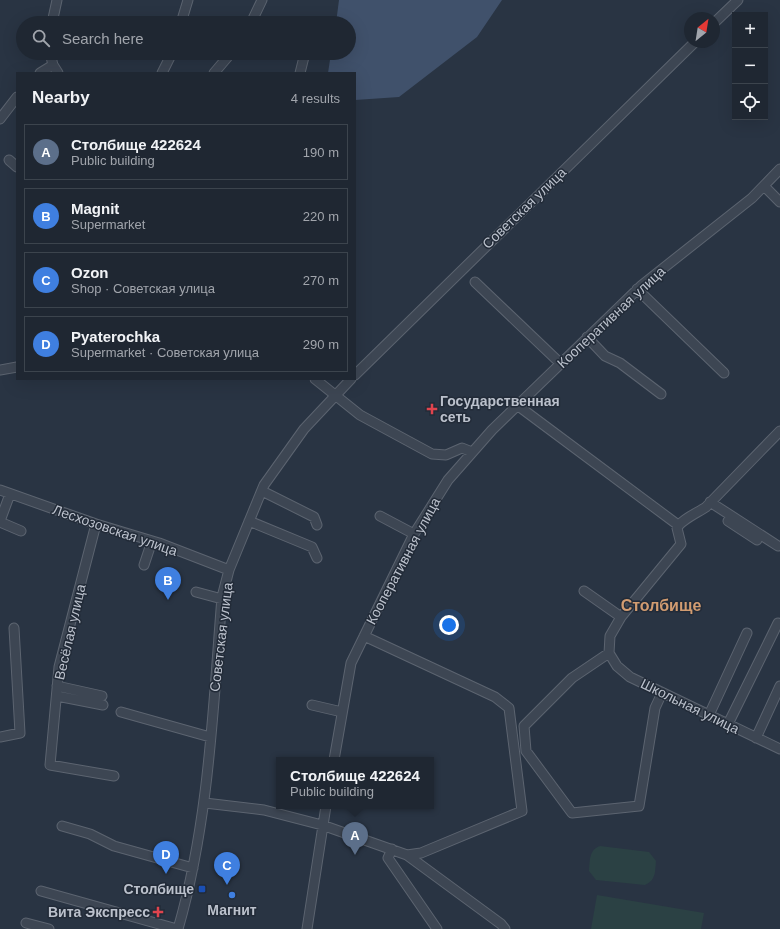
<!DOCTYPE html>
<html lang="en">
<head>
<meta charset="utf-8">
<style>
	body { margin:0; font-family:Arial,sans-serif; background:#2c333e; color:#f1f3f6 }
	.controls { position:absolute; right:12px; top:12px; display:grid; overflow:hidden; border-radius:0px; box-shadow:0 4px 16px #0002 }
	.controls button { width:36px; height:36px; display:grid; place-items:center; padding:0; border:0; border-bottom:1px solid #3c444d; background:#1f2732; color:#f1f3f6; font:20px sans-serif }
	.compass { position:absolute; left:684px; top:12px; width:36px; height:36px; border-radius:50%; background:#1f2732; box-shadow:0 4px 16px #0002; rotate:30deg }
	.you { position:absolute; left:449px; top:625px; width:14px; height:14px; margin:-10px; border:3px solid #fff; border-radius:50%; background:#1a73e8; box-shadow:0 0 0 6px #1a73e833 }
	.badge { display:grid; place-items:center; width:26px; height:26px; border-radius:50%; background:#d93025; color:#fff; font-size:13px; font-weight:700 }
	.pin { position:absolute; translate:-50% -33px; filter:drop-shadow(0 1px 2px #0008) }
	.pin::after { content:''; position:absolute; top:21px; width:14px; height:12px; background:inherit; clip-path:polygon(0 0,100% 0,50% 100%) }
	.popup { position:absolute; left:276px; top:757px; width:158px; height:52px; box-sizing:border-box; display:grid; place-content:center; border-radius:0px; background:#1f2732; filter:drop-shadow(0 1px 3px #0005); font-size:13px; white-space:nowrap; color:#a1a5ac }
	.popup b { font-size:15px; color:#f1f3f6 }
	.popup::after { content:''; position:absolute; left:50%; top:100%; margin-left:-8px; border:8px solid transparent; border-top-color:#1f2732 }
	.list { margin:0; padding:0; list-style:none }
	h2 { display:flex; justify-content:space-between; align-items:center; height:52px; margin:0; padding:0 16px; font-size:17px }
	h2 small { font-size:13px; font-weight:400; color:#a1a5ac }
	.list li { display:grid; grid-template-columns:26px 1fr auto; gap:12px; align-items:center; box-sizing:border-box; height:56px; margin:0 8px 8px; padding:0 8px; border:1px solid #3c444d; border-radius:0px }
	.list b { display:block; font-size:15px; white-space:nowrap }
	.list p { margin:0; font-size:13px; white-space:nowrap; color:#a1a5ac }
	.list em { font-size:13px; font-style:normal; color:#a1a5ac }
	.icon { flex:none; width:22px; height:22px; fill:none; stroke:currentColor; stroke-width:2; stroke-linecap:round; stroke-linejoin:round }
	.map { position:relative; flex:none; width:780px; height:929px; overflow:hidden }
	.search { position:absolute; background:#1f2732; box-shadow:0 4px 16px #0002; left:16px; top:16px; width:340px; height:44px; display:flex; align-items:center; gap:10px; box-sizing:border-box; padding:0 14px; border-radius:22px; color:#a1a5ac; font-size:15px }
	.panel { position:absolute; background:#1f2732; box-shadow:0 4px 16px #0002; left:16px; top:72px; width:340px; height:308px; border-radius:0px }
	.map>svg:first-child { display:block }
</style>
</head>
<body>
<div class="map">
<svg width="780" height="929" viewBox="0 0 780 929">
	<rect width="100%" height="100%" fill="#293443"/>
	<!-- green -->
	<path fill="#2b4144" d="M600 846 649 852 656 861C655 872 656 880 645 885L596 880 589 871C590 860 589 850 600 846Z
		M597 895 704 913 701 929H591Z"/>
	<!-- water -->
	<path fill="#40516b" d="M339 0H502L477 37 399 97 355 100V73H328L331 53H349V23H336Z"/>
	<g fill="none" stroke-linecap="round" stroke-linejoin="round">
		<defs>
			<path id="minor" d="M52 23 57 0
				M181 23 188 0
				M251 23 262 0
				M714 23 738 0
				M50 53 53 65 58 73
				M40 73 53 65
				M162 73 172 53
				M214 73 231 53
				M300 73 305 53
				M0 119 17 97
				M9 160 17 167
				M764 186 780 202
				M475 282 560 363
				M637 289 724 373
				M587 337 605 356 620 363 661 394
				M0 370 17 367
				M355 375 695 42
				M315 379 360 415 432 454 446 455 462 448 472 452
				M517 405 678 525
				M0 490 96 524 159 543 229 570
				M262 491 314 517 317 525
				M710 502 778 546
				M380 516 414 534
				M0 521 10 494
				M249 521 312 547 317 558
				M728 521 757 540
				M0 522 21 531
				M96 524 59 667 50 765 114 776
				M144 565 152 541
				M584 591 621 617
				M196 592 222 599
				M364 636 495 697 509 708 522 811 421 853 407 855
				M609 653 617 666 630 677 780 749
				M57 686 102 696
				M662 693 655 708 639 806 572 813 526 751 524 726 572 678 609 653 610 636 621 617 681 544 677 528C681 520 697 513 706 507L780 431
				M57 696 103 705
				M312 705 342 712
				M121 712 210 737
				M709 715 747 633
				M728 724 778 623
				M0 737 20 733 14 628
				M756 738 780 686
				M334 760 351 663 414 534 448 480 492 430 642 285 752 198 780 169
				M205 803 264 810 322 825 407 855 501 924 505 929
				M62 826 90 834 114 846 193 868
				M392 849 388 858 437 929
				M41 891 177 929
				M26 923 49 929
				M178 929C209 822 213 708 222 597L229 570 264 485 304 429 351 379
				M307 929 326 806"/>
		</defs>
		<!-- minor casing -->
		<use href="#minor" stroke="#5c6470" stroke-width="11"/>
		<!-- minor -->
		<use href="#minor" stroke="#3d4653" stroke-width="9"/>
	</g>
	<!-- markers -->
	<g fill="#e0444e" stroke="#222b38" stroke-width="1.5">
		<path d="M430 403h4v4h4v4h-4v4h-4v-4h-4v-4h4z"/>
		<path d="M156 906h4v4h4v4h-4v4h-4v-4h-4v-4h4z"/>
	</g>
	<rect fill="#1a4fb4" stroke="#222b38" stroke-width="1.5" x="198" y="885" width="8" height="8" rx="2"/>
	<circle fill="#3f7fe0" stroke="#222b38" stroke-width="1.5" cx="232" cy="895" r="4"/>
	<g text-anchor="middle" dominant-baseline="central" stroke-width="3" stroke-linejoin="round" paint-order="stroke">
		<!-- street labels -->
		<g font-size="14" fill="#bbc1cc" stroke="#222b38">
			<text transform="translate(524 208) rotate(-44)">Советская улица</text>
			<text transform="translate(611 317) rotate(-43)">Кооперативная улица</text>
			<text transform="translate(115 530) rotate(19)">Лесхозовская улица</text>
			<text transform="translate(403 561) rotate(-62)">Кооперативная улица</text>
			<text transform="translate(70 632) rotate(-77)">Весёлая улица</text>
			<text transform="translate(221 637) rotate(-83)">Советская улица</text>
			<text transform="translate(690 706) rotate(26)">Школьная улица</text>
		</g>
		<!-- poi labels -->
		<g font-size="14" font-weight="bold" fill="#bbc1cc" stroke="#222b38" text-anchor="end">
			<text x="440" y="401" text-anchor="start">Государственная<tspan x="440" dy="16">сеть</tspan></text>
			<text x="194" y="889">Столбище</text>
			<text x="232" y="910" text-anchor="middle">Магнит</text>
			<text x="150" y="912">Вита Экспресс</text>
		</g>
		<!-- quarter labels -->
		<g font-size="16" font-weight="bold" fill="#d29c71" stroke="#222b38">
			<text x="661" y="605">Столбище</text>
		</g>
	</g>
</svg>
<div class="controls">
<button>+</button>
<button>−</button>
<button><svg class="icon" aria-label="locate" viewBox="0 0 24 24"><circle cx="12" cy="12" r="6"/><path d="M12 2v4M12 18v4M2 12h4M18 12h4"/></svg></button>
</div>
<svg class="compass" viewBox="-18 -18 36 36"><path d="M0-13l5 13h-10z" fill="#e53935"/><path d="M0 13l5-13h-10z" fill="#a1a5ac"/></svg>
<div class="you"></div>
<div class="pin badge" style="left:355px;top:855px;background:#5c6f8a">A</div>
<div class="popup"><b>Столбище 422624</b>Public building</div>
<div class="pin badge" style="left:168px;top:600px;background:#3f7fe0">B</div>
<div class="pin badge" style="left:227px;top:885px;background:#3f7fe0">C</div>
<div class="pin badge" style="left:166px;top:874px;background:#3f7fe0">D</div>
<div class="search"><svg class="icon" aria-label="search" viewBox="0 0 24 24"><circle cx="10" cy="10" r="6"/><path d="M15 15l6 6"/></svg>Search here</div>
<section class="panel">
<h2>Nearby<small>4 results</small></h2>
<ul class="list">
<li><span class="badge" style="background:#5c6f8a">A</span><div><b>Столбище 422624</b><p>Public building</p></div><em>190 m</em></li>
<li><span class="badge" style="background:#3f7fe0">B</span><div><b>Magnit</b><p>Supermarket</p></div><em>220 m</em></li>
<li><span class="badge" style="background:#3f7fe0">C</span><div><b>Ozon</b><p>Shop · Советская улица</p></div><em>270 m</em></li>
<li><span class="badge" style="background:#3f7fe0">D</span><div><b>Pyaterochka</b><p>Supermarket · Советская улица</p></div><em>290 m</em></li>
</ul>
</section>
</div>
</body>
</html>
